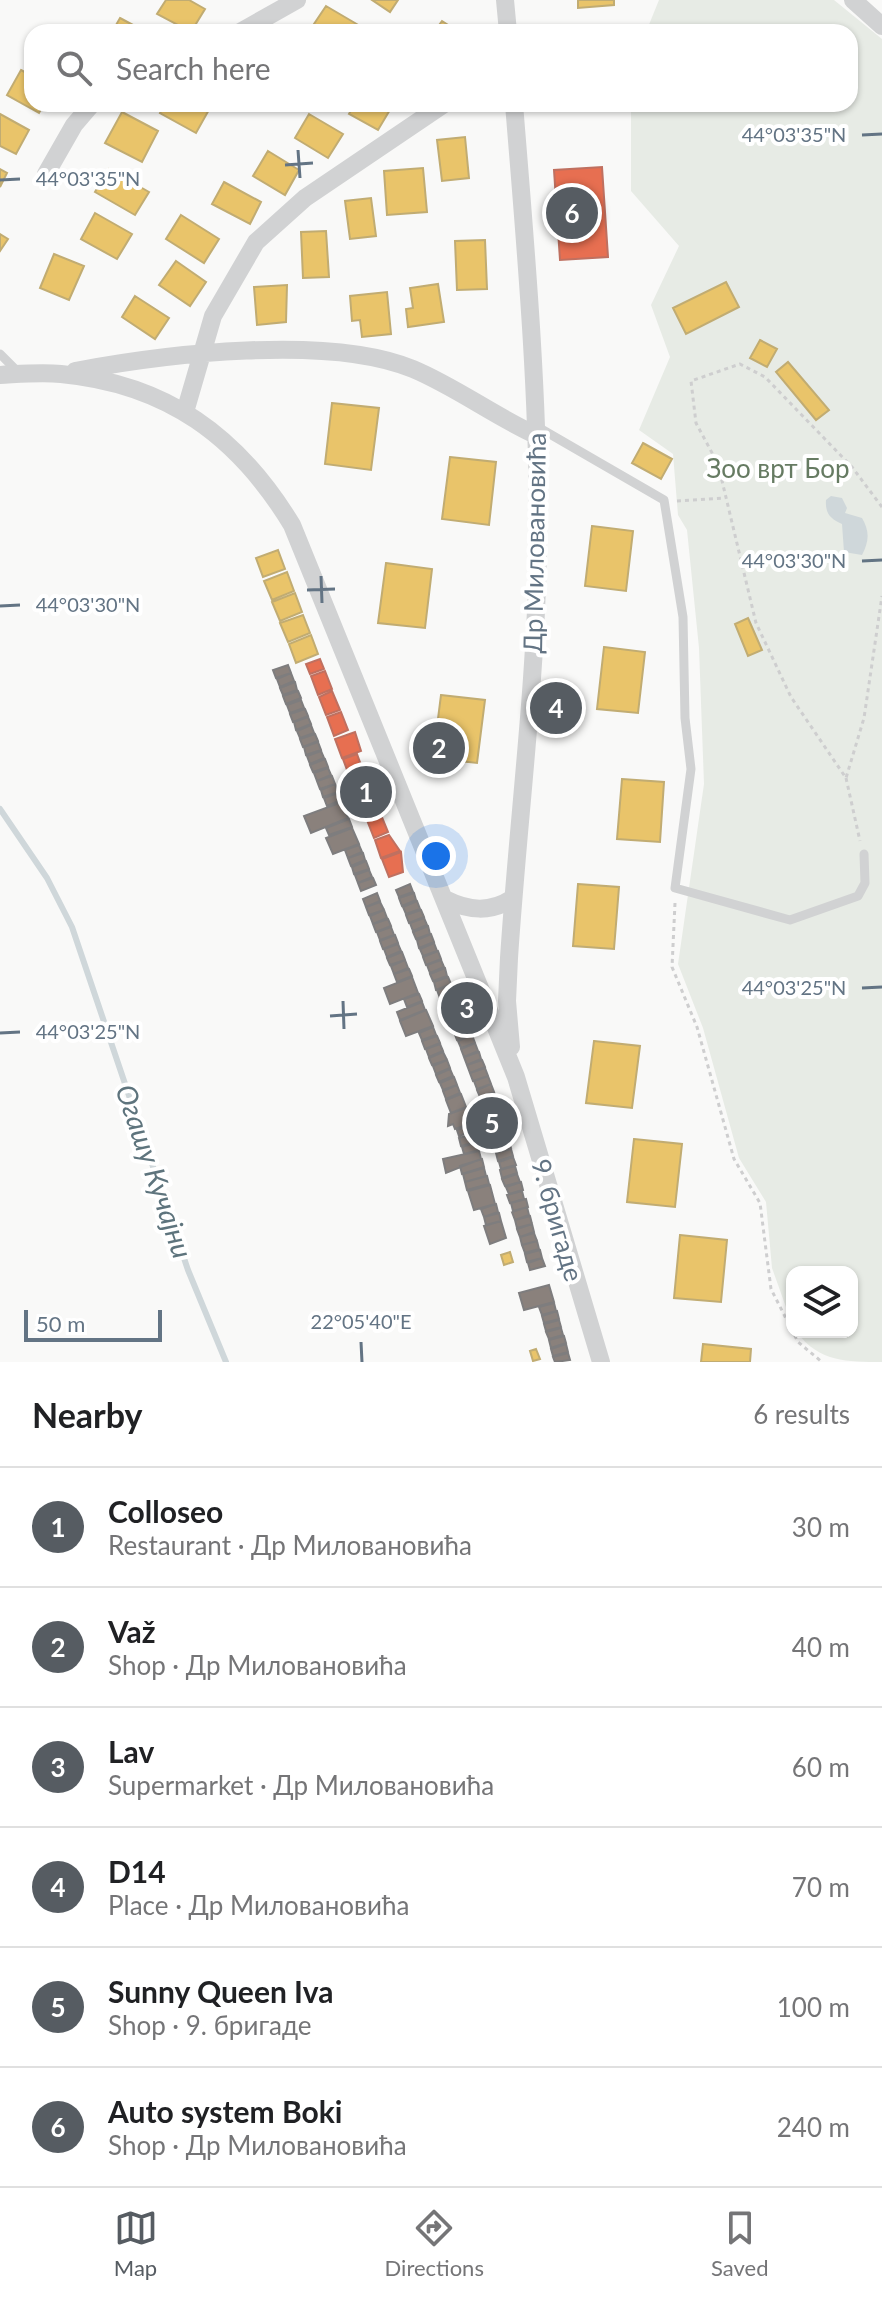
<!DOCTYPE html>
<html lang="en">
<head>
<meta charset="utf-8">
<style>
	body { margin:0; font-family:Lato,sans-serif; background:#f2f2f2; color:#202124 }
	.controls { position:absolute; right:24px; bottom:24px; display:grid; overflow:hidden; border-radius:16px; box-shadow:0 2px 6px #0004 }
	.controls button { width:72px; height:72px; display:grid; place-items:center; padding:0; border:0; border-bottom:2px solid #e0e0e0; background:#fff; color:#202124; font:40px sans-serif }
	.scale { position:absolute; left:24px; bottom:20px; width:138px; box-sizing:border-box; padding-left:8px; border:4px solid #637484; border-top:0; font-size:22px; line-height:28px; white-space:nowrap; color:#637484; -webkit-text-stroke:6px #fff; paint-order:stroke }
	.you { position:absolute; left:436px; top:856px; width:28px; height:28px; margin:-20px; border:6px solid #fff; border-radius:50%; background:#1a73e8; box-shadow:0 0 0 12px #1a73e833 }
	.badge { display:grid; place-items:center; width:52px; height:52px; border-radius:50%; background:#565c62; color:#fff; font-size:26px; font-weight:700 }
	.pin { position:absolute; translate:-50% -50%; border:4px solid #fff; box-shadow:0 2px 8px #0006 }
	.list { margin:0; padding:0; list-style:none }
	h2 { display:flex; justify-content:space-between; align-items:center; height:104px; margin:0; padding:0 32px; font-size:34px }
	h2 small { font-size:26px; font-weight:400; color:#757577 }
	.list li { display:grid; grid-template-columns:52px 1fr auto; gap:24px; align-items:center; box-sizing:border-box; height:120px; padding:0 32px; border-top:2px solid #e0e0e0 }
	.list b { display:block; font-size:30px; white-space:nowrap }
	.list p { margin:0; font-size:26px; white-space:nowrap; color:#757577 }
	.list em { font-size:26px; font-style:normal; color:#757577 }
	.icon { flex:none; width:44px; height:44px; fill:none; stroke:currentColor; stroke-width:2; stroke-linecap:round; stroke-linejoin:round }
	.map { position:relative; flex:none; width:882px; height:1362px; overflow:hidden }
	.search { position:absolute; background:#fff; box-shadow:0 2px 6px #0004; left:24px; right:24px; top:24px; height:88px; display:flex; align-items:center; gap:20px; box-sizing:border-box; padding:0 28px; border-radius:24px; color:#757577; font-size:30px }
	.sheet { height:824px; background:#fff }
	nav { display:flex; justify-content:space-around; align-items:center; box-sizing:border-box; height:112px; border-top:2px solid #e0e0e0; background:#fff; font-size:22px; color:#757577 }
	nav a { display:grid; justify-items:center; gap:4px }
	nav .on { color:#565c62 }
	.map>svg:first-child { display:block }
</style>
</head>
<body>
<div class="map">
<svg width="882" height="1362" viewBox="0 0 882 1362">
	<rect width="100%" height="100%" fill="#f9f9f8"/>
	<!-- green -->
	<path fill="#e7ebe5" d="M659 0H834L882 39V1362C848 1362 818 1362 797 1332H852V1272H792V1324L772 1268 766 1202 739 1158 703 1028 678 964 704 784 699 648 687 530 678 515 673 454 639 430 670 357 651 305 679 246 631 191V104H850V32H646Z"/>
	<!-- water -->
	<path fill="#cfd7da" d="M831 496 842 498 847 508 845 513 862 518C870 532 869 541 862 555L844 552 842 524C831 519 825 514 826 500Z"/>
	<!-- homes -->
	<path fill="#e9c46a" stroke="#c1ac72" stroke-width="2" d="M166 0H189L205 9 191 32 157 14Z
		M372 0H398L390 12Z
		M578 0H614V5L578 8Z
		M326 6 360 26 356 32H320L312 27Z
		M120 18 146 32H112Z
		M442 21 459 32H434Z
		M21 70 32 76V104H44L39 113 7 95Z
		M165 104H202L210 108 196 133 160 113Z
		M355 104H384L391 108 378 130 349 114Z
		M122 112 158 131 142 162 105 143Z
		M0 114 29 130 16 154 0 146Z
		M309 114 343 134 328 158 295 138Z
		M465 137 469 178 442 181 437 140Z
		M268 151 299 170 285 195 253 176Z
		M423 168 427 212 387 215 384 171Z
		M0 169 7 173 0 187Z
		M109 169 149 192 135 215 95 192Z
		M224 182 261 202 250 224 212 204Z
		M371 198 376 236 350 239 345 201Z
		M95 213 132 234 117 259 81 239Z
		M181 215 219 239 204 263 166 239Z
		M326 231 329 277 303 278 301 232Z
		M0 234 8 239 0 251Z
		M485 240 487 289 457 290 455 241Z
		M54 254 84 266 69 300 40 288Z
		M176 261 206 282 190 306 159 285Z
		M726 282 739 307 686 334 673 308Z
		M438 284 444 322 408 327 406 309 413 308 410 288Z
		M287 285 286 322 257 325 254 287Z
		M387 292 391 334 362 337 360 320 352 321 350 296Z
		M135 296 169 318 155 339 122 317Z
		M760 340 777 349 767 367 750 358Z
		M788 362 829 410 816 420 776 372Z
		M332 403 379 408 371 470 325 464Z
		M643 443 672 459 661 479 632 463Z
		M450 457 496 462 489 525 442 519Z
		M592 526 633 531 626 591 585 586Z
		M278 550 285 569 263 577 256 558Z
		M386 563 432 569 425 628 378 623Z
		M287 572 294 591 272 600 264 581Z
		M295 593 302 612 280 621 272 602Z
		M303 615 310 633 288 642 280 623Z
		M748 618 762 650 748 656 735 624Z
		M311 635 318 654 296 663 289 644Z
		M604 647 645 652 638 713 597 709Z
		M441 695 485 700 477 763 433 758Z
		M622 779 664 782 660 842 617 839Z
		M578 884 619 887 614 949 573 946Z
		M594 1041 640 1046 632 1108 586 1103Z
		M634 1139 682 1144 675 1207 627 1202Z
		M680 1235 727 1240 721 1302 674 1298Z
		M510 1252 513 1262 504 1265 501 1255Z
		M703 1344 751 1349 750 1362H701Z
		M536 1349 540 1359 533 1361 530 1351Z"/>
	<!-- shops -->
	<path fill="#e76f51" stroke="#bf7060" stroke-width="2" d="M602 167 608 257 560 260 554 170Z
		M320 659 324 669 310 674 306 664Z
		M325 671 332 689 318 695 311 676Z
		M332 691 340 710 326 715 319 697Z
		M341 712 348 730 334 736 327 717Z
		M355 732 361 751 342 758 335 739Z
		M357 754 364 773 350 778 343 759Z
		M365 775 372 793 358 799 351 780Z
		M373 795 380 813 366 819 359 801Z
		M381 815 388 832 374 838 367 820Z
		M389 835 400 851 381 858 375 840Z
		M401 852 403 872 389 877 382 859Z"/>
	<!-- industry -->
	<path fill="#8a817c" stroke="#7e7d7e" stroke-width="2" d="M288 665 291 673 276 678 273 670Z
		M291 673 294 681 280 687 277 679Z
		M295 682 297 690 283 695 280 688Z
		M298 691 301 698 286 704 283 696Z
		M301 700 304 708 290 713 287 705Z
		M548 702H563L564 714H548Z
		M305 709 308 716 293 722 290 714Z
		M308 717 311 724 296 730 294 722Z
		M311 725 314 733 300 738 297 731Z
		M315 734 318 741 303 747 300 739Z
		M318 742 321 750 306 755 304 747Z
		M321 751 324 758 310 764 307 756Z
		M325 759 328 767 313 772 310 765Z
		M328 768 331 775 317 781 314 773Z
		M332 776 335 784 320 789 317 781Z
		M335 784 338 792 323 797 321 790Z
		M338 793 341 800 327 806 324 798Z
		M342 802 348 818 311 833 304 816Z
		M349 819 352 827 329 835 326 828Z
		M352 828 359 844 333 854 326 838Z
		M359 845 362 852 348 858 345 850Z
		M363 853 365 860 351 866 348 858Z
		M366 861 369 869 354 874 352 867Z
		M369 870 372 877 358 883 355 875Z
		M373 878 376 885 361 891 358 883Z
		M410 884 413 892 399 897 396 890Z
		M377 893 380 901 366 907 363 899Z
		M414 893 416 900 402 906 399 898Z
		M417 901 420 909 406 914 403 907Z
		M380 902 384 910 369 915 366 907Z
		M384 910 387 918 373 924 370 916Z
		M421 910 424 917 409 923 406 915Z
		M424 918 427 925 413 931 410 923Z
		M388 919 391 926 376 932 373 924Z
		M428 926 430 934 416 939 413 932Z
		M391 927 394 935 380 940 377 932Z
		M431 934 434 942 419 948 417 940Z
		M395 935 398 943 383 949 380 941Z
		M434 943 437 951 423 956 420 949Z
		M398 944 401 951 387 957 384 949Z
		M438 951 441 959 426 965 423 957Z
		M402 952 405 960 390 965 387 958Z
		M405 960 408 968 394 974 391 966Z
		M441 960 444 967 430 973 427 965Z
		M445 968 447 976 433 981 430 974Z
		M409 969 412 976 397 982 394 974Z
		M412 977 418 993 390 1004 384 988Z
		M448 977 451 984 436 990 434 982Z
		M452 985 455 993 440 998 437 990Z
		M455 993 458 1001 444 1007 441 999Z
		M419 994 422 1001 407 1007 404 999Z
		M422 1002 425 1010 400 1020 397 1012Z
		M459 1002 461 1009 447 1015 444 1007Z
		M426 1010 433 1026 406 1036 400 1021Z
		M462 1010 465 1018 450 1023 448 1016Z
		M465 1018 468 1026 454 1032 451 1024Z
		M433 1027 436 1035 422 1040 419 1033Z
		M469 1027 472 1035 457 1040 454 1032Z
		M472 1035 475 1043 461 1048 458 1041Z
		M437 1036 440 1043 425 1049 422 1041Z
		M475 1043 478 1051 464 1057 461 1049Z
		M440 1044 443 1051 429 1057 426 1049Z
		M443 1052 447 1060 432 1065 429 1058Z
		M479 1052 481 1059 467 1065 464 1057Z
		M447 1060 450 1068 436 1074 433 1066Z
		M482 1060 485 1067 470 1073 467 1065Z
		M485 1068 488 1076 473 1081 470 1073Z
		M450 1069 453 1076 439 1082 436 1075Z
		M488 1076 491 1084 477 1089 474 1081Z
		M454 1077 457 1085 443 1090 440 1083Z
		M491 1084 494 1092 480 1097 477 1090Z
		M457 1085 460 1093 446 1099 443 1091Z
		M494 1092 497 1100 483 1105 480 1098Z
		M461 1094 466 1107 451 1113 446 1100Z
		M466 1108 472 1123 455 1129 453 1124 448 1126 449 1114Z
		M501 1114 505 1130 491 1135 486 1118Z
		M471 1125 474 1131 459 1136 457 1130Z
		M505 1132 507 1140 492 1144 490 1136Z
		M474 1134 476 1142 461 1146 459 1138Z
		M508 1140 511 1148 496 1152 493 1144Z
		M477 1142 479 1150 464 1154 462 1147Z
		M511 1149 513 1156 498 1161 496 1153Z
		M479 1151 481 1159 446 1173 443 1159Z
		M513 1157 516 1165 501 1169 499 1162Z
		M482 1159 484 1167 462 1174 460 1166Z
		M515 1166 517 1173 502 1178 500 1170Z
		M484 1168 486 1176 465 1182 463 1174Z
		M517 1174 520 1182 505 1186 502 1179Z
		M487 1176 489 1184 467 1190 465 1182Z
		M521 1182 523 1190 509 1194 506 1187Z
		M490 1185 495 1204 474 1210 468 1191Z
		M522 1191 524 1199 510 1203 507 1195Z
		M526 1199 528 1207 513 1211 511 1203Z
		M496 1204 498 1212 484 1217 481 1209Z
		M527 1207 529 1215 515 1220 512 1212Z
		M499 1213 501 1221 486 1225 484 1217Z
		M530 1216 532 1224 517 1228 515 1220Z
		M501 1221 506 1238 490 1244 484 1226Z
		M532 1224 534 1232 520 1237 517 1229Z
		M534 1233 537 1241 522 1245 520 1237Z
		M537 1241 539 1249 525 1253 522 1245Z
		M540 1250 542 1258 527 1262 525 1254Z
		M542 1258 545 1266 530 1270 528 1263Z
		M549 1285 554 1302 524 1310 519 1293Z
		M554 1303 556 1311 542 1315 539 1307Z
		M557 1311 559 1319 544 1323 542 1316Z
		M559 1320 561 1327 546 1331 544 1324Z
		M561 1328 563 1335 549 1339 546 1332Z
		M564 1336 566 1343 551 1348 549 1340Z
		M566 1344 568 1352 553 1356 551 1349Z
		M568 1353 570 1360 555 1362 553 1357Z"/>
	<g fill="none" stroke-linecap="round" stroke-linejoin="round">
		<!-- stream -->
		<path stroke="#cfd7da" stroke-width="6" d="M0 809 47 878 72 927 188 1270 226 1362"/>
		<!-- path -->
		<path stroke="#cececf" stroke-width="3" stroke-dasharray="4 4" stroke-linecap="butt" d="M677 501 725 498
			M882 507 852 467 765 377 740 364 691 381 696 423 718 464 756 623 791 697 846 778 864 718 882 596
			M846 778 860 841
			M675 903 672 967 697 1027 734 1159 760 1203 771 1289 798 1342 822 1362"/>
		<!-- lane -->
		<path stroke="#d1d2d3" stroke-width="9" d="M0 354 18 372
			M536 426 664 500 683 617 685 718 691 769 675 888 790 920 858 896 865 883 864 854"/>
		<!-- street -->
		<path stroke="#d1d2d3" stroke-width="18" d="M505 0 508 32
			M853 0 882 26
			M240 32 297 0
			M46 174 74 125 92 104
			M75 371C165 354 329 334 413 369 456 387 494 416 536 435
			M0 375C20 374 41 372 61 374 167 384 238 436 292 525L516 1077 601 1362
			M185 412 213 316 256 242 305 198 444 104
			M445 899C469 911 490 913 513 898
			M511 1047 507 1001 509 958C518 821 536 684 538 547 539 399 526 251 514 104"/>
	</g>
	<!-- ticks -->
	<path fill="none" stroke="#637484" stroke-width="3" d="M862 135 882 134M298 150 300 178M285 165 313 163M0 180 20 179M862 561 882 560M321 576 322 603M307 590 335 589M0 606 20 605M862 988 882 987M343 1001 344 1029M330 1016 357 1014M0 1033 20 1032M361 1342 362 1362"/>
	<g text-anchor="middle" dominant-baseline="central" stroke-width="8" stroke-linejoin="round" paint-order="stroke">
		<!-- park labels -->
		<g font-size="26" fill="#667b62" stroke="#fff">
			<text x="778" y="468">Зоо врт Бор</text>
		</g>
		<!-- street labels -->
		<g font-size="26" fill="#637484" stroke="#fff">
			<text transform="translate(534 543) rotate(-89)">Др Миловановића</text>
			<text transform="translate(558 1220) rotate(74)">9. бригаде</text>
		</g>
		<!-- water labels -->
		<g font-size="28" font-style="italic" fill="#5e747d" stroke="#fff">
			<text transform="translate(155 1171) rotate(71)">Огашу Кучајни</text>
		</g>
	</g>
	<g font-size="20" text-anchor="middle" fill="#637484" stroke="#fff" stroke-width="8" stroke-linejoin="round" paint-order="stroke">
		<text x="794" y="142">44°03'35"N</text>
		<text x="88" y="186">44°03'35"N</text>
		<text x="794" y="568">44°03'30"N</text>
		<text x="88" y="612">44°03'30"N</text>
		<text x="794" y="995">44°03'25"N</text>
		<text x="88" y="1039">44°03'25"N</text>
		<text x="361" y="1329">22°05'40"E</text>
	</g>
</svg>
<div class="controls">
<button><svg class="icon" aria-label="layers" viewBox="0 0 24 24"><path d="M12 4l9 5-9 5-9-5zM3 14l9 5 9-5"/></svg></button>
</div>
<div class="scale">50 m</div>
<div class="you"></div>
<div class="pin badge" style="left:366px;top:792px">1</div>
<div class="pin badge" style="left:439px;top:748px">2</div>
<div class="pin badge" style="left:467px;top:1008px">3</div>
<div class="pin badge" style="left:556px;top:708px">4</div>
<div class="pin badge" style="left:492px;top:1123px">5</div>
<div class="pin badge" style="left:572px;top:213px">6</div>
<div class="search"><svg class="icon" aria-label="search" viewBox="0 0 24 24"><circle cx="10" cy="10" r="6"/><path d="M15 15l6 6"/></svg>Search here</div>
</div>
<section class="sheet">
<h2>Nearby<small>6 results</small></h2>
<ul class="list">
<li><span class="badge">1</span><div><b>Colloseo</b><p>Restaurant · Др Миловановића</p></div><em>30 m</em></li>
<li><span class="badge">2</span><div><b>Važ</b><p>Shop · Др Миловановића</p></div><em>40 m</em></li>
<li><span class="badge">3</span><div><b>Lav</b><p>Supermarket · Др Миловановића</p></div><em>60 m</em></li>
<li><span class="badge">4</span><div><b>D14</b><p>Place · Др Миловановића</p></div><em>70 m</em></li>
<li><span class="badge">5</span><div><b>Sunny Queen Iva</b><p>Shop · 9. бригаде</p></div><em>100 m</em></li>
<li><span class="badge">6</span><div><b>Auto system Boki</b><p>Shop · Др Миловановића</p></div><em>240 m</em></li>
</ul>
</section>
<nav>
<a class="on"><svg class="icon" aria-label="map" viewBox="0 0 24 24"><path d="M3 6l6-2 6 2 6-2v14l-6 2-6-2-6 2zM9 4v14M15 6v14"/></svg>Map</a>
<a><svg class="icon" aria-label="directions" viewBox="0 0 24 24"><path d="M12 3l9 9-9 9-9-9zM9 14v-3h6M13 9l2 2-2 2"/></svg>Directions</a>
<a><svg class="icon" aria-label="saved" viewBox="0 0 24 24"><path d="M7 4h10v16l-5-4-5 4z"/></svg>Saved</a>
</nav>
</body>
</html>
